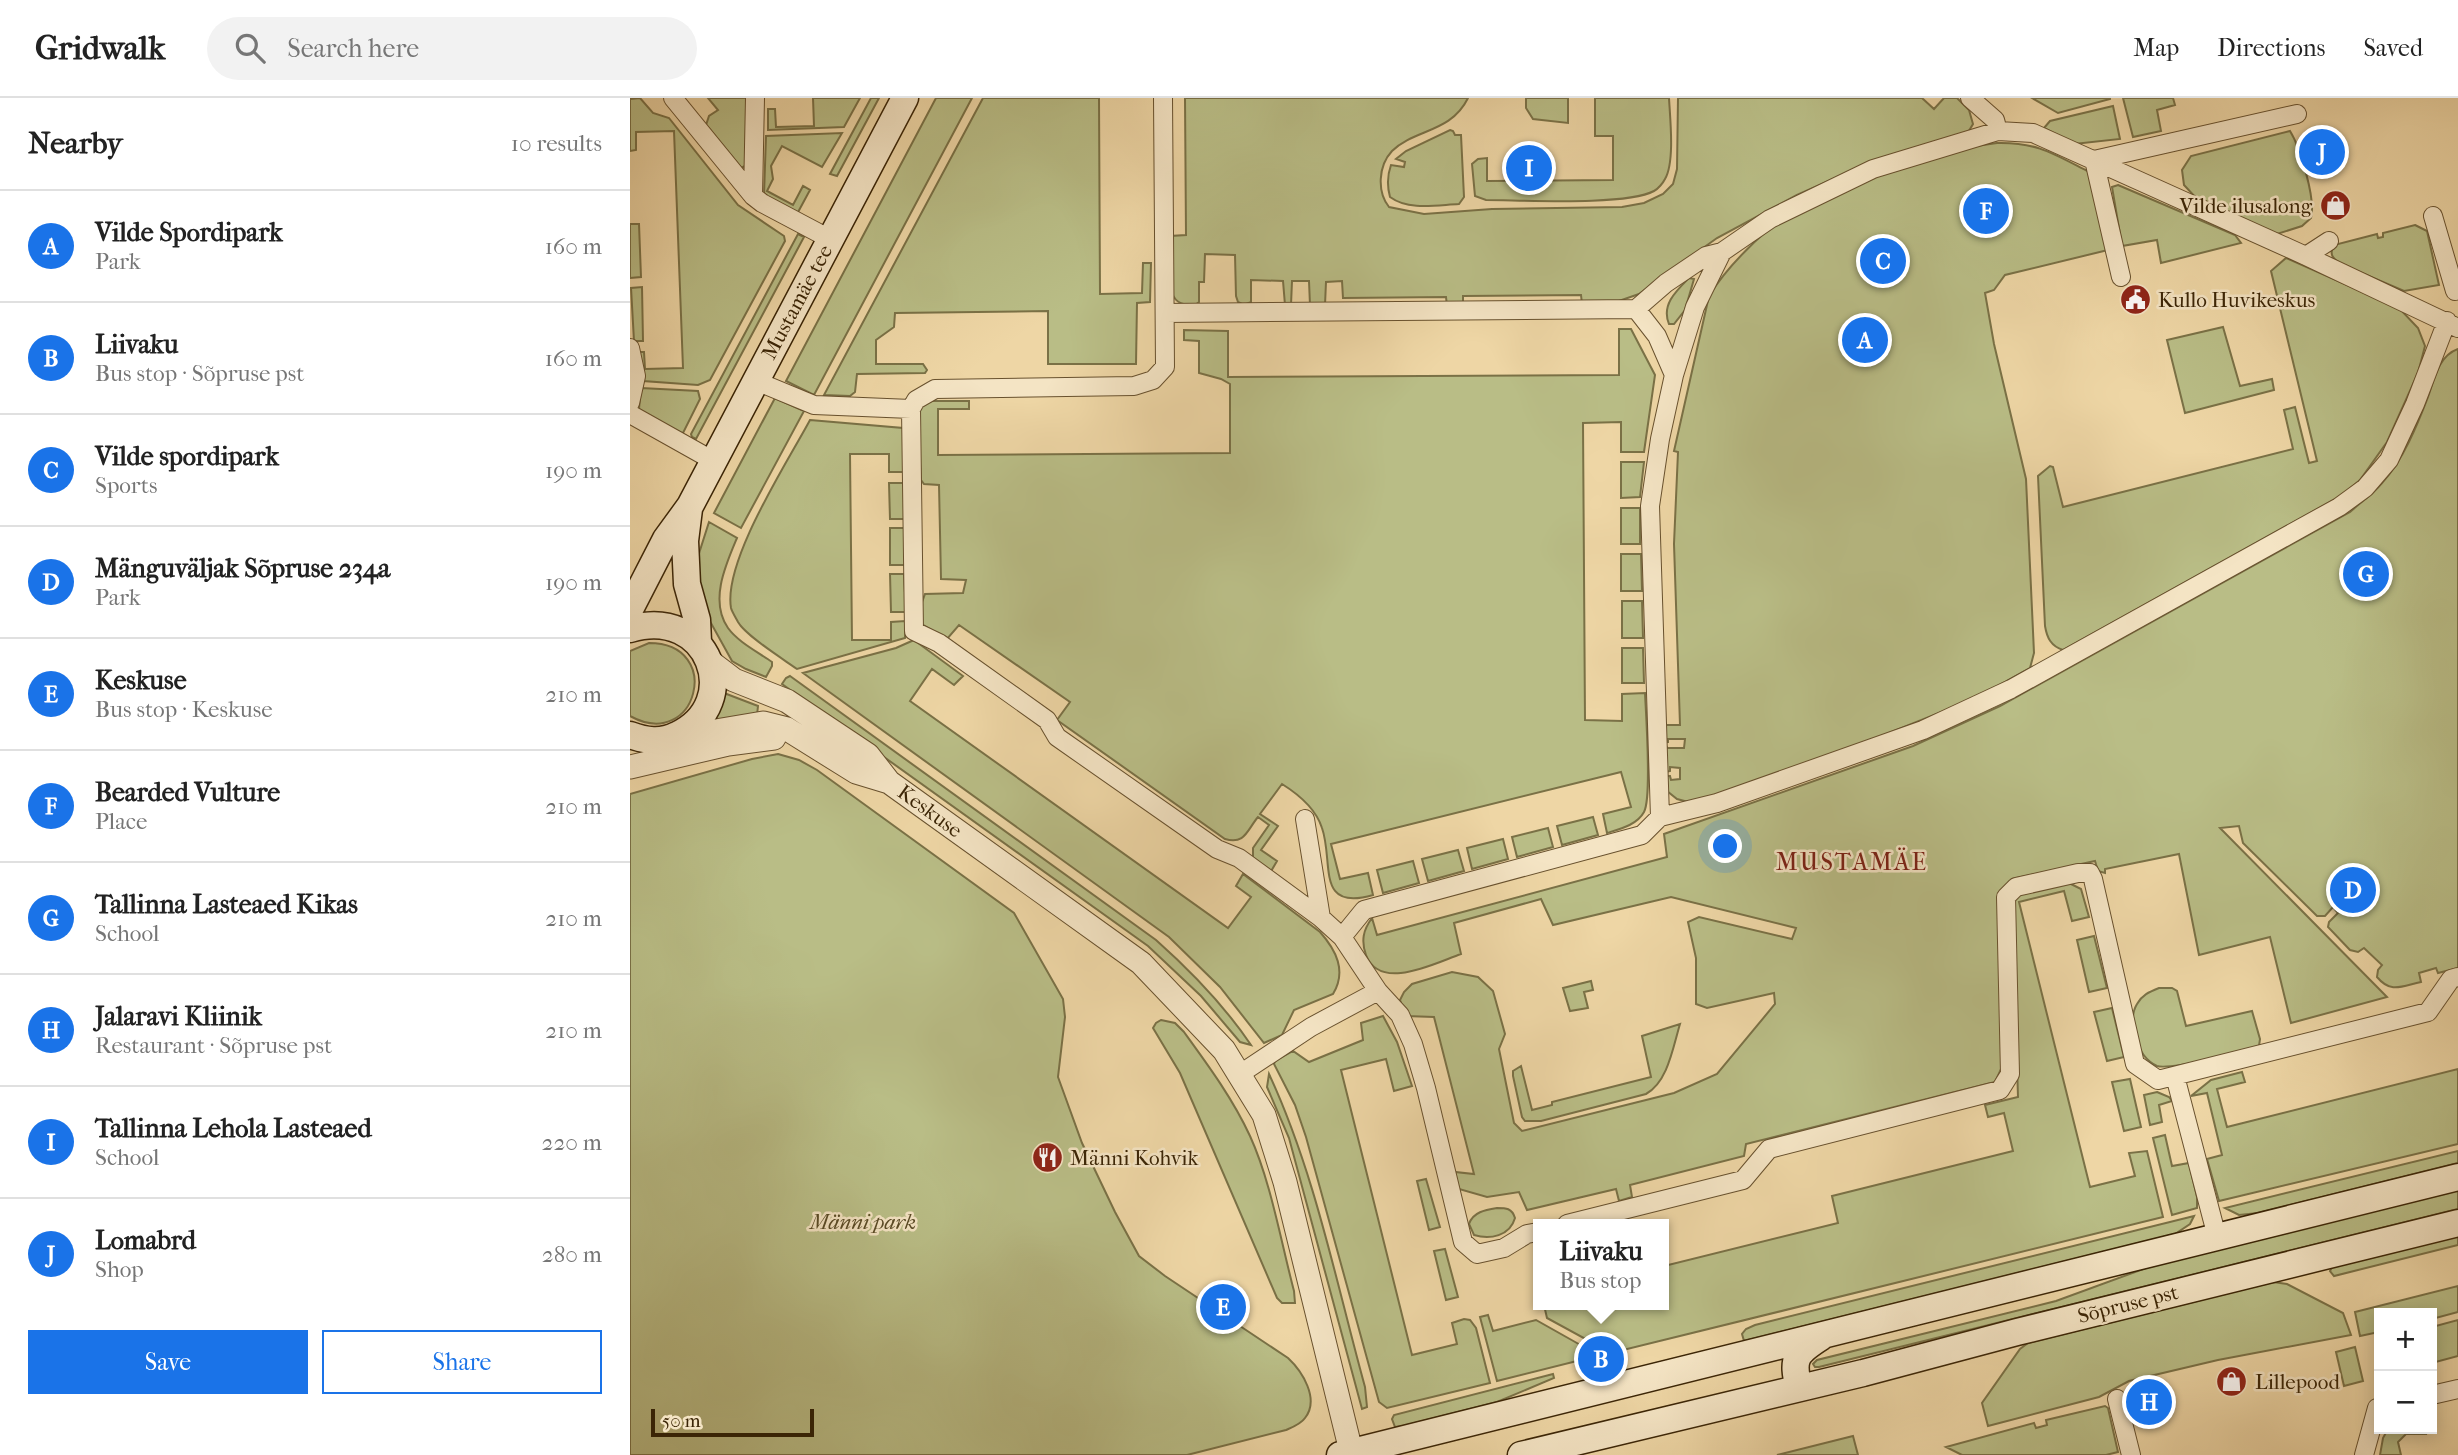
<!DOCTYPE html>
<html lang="en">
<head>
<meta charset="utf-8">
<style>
	body { margin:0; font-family:"IM FELL French Canon",serif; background:#f2f2f2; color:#222 }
	.controls { position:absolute; right:21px; bottom:21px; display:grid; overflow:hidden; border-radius:0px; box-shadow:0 4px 18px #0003 }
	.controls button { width:63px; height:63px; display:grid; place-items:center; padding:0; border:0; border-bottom:2px solid #e0e0e0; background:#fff; color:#222; font:35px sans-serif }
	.scale { position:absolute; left:21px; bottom:18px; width:163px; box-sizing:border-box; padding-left:7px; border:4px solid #3b2506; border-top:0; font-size:19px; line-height:24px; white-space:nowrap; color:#3b2506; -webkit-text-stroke:5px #f4e4c4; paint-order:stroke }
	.you { position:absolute; left:1096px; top:749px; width:24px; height:24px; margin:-18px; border:5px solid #fff; border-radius:50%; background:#1a73e8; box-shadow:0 0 0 10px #1a73e833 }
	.badge { display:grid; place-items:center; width:46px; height:46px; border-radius:50%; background:#1a73e8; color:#fff; font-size:23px; font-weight:700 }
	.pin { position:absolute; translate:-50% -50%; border:4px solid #fff; box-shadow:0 2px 7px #0006 }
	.popup { position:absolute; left:903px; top:1121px; width:136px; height:91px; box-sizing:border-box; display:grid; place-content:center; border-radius:0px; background:#fff; filter:drop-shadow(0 2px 5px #0005); font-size:23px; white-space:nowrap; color:#767676 }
	.popup b { font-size:26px; color:#222 }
	.popup::after { content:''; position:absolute; left:50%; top:100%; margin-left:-14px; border:14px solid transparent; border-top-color:#fff }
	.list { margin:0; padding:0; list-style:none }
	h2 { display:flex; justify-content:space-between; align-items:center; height:91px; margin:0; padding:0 28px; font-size:30px }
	h2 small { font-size:23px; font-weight:400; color:#767676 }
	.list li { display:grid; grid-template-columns:46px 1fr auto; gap:21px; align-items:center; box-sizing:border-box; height:112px; padding:0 28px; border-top:2px solid #e0e0e0 }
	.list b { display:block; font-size:26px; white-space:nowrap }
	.list p { margin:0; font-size:23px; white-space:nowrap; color:#767676 }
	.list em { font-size:23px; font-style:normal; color:#767676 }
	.actions { display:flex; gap:14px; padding:21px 28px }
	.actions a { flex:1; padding:16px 0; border:2px solid #1a73e8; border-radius:0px; text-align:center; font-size:24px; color:#1a73e8 }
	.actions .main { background:#1a73e8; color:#fff }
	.icon { flex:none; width:38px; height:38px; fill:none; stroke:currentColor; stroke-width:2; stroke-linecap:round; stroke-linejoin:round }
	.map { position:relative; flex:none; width:1828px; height:1357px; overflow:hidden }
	header { display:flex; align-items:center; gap:42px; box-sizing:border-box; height:98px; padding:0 35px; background:#fff; border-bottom:2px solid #e0e0e0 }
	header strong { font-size:33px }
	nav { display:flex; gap:38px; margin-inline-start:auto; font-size:24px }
	.search { width:490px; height:63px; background:#f2f2f2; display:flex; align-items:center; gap:18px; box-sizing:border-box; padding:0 24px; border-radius:38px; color:#767676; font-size:26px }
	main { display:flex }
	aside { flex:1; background:#fff }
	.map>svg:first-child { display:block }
</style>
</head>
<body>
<header>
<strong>Gridwalk</strong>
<div class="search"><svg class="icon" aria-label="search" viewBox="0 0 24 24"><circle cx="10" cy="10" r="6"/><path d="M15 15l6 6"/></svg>Search here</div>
<nav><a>Map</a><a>Directions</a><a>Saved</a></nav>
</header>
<main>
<aside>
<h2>Nearby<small>10 results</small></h2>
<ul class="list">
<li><span class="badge">A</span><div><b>Vilde Spordipark</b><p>Park</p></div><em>160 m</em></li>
<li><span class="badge">B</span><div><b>Liivaku</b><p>Bus stop · Sõpruse pst</p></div><em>160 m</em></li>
<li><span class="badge">C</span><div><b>Vilde spordipark</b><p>Sports</p></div><em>190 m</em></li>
<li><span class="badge">D</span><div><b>Mänguväljak Sõpruse 234a</b><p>Park</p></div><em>190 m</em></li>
<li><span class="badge">E</span><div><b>Keskuse</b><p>Bus stop · Keskuse</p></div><em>210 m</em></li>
<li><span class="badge">F</span><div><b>Bearded Vulture</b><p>Place</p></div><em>210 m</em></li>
<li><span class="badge">G</span><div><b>Tallinna Lasteaed Kikas</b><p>School</p></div><em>210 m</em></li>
<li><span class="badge">H</span><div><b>Jalaravi Kliinik</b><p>Restaurant · Sõpruse pst</p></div><em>210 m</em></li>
<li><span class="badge">I</span><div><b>Tallinna Lehola Lasteaed</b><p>School</p></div><em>220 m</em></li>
<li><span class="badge">J</span><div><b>Lomabrd</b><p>Shop</p></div><em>280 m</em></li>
</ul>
<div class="actions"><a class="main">Save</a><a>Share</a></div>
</aside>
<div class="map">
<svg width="1828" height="1357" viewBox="0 0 1828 1357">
	<rect width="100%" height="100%" fill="#eed6a5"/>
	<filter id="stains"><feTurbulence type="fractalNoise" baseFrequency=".00286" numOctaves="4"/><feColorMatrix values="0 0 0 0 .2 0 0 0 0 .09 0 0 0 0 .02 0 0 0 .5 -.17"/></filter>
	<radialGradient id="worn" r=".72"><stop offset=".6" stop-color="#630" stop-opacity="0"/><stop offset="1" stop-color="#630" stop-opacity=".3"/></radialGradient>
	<!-- green -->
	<path fill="#b9bd86" stroke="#7a7146" stroke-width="2" d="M10 0 23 15 39 20 108 107 154 138 155 143 80 282 68 287 13 283 7 254H14L15 271 53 270 44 33 6 34V52L0 53V1Z
		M78 0H120L115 68 111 70 76 27 79 18 88 12Z
		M183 0H230L214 29 138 32V11H145L146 29 184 28Z
		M241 0H249L207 78 200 76Z
		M306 0H342L184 297 156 283Z
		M353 0H469L470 196 512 195 513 165H521L520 204 507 205 506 266H418V213L265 215 264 229 246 242V266H293L297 272 295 275 227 276 225 294 220 298 194 297Z
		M555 0H838C821 35 784 31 762 53 748 68 747 94 759 109L794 116 862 111 992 109 1014 105 1033 96 1043 86 1047 71 1048 0H1292L1304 11 1314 0H1327L1339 12 1343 26 1337 36 1237 66 1167 97 1087 140 1009 196 986 204 952 206 951 197 833 198V208H817L816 199 713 200 712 183 696 184 695 207H680L679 183H662L661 207H655L653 183 621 182V204L614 207 608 204 606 198 605 157 575 156 574 184H569V204L565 207C554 207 546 206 542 195L540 138 556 137Z
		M896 0H938V25L903 21 896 10Z
		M965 0H1039C1040 20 1045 64 1035 81 1033 85 1028 91 1024 93 996 108 892 102 856 102L845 98 842 66 848 61 857 60V83L983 82V38H965Z
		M1402 0H1480V1L1428 15Z
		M1493 0H1543L1545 7 1527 12 1531 33 1503 39Z
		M1483 8 1490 41 1444 46 1414 30 1420 23Z
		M820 32 823 33 825 37H831L834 99 829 106C807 107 779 113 760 99 757 88 757 78 761 67L774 69 775 64 766 61 776 53Z
		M1660 33C1670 49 1686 101 1681 120L1672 128 1647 136 1567 101 1554 87 1552 72 1561 58Z
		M212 35 192 69 152 48 141 68 143 81 137 93 163 107 173 88 180 92 167 116 134 97 136 38Z
		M1367 45C1407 44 1424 56 1459 74L1478 152 1375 177 1364 192 1355 195 1364 246 1396 381 1404 555 1400 570 1344 601 1234 645 1062 705 1047 701 1037 693V678H1040L1041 682 1050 681V670L1040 669V673L1036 674 1035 648 1038 650H1054L1055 641H1038V644H1035L1034 627H1050L1044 446 1048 354 1044 353 1079 198C1095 172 1117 150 1140 130L1255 74 1346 48Z
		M1488 87 1605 137 1611 145 1531 165 1527 142 1492 148 1482 89Z
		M0 126H9L11 179 0 180Z
		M1785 127 1797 133 1809 187 1774 193 1713 167C1704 162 1698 157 1704 147L1747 136 1748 140 1753 139V135Z
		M168 136 174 139 66 341 62 339 61 336Z
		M1656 160 1769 210 1788 230 1795 248 1788 275 1757 344 1730 382 1711 398 1433 552C1421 548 1417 540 1415 528L1408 378 1420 368 1423 369 1433 409 1663 351 1654 312 1665 309 1679 365 1687 363 1641 173Z
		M1059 180 1064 181 1055 212 1044 226H1039C1031 207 1046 193 1059 180Z
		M12 189 13 243H4L1 190Z
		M1593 229 1610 288 1642 281 1644 292 1555 315 1537 242Z
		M989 231H1001L1025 277 1014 354H991V324L953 325 955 622 992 623V596L1015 595C1016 618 1022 699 1014 714 1007 727 990 731 977 735L973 716 1001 709 991 674 701 746 710 781 738 775 743 797C685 814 704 764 692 730 686 711 668 696 652 686L630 716 648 728 631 752 647 763 640 775 623 761V750L639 727 628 719C617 732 615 747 595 741L427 622 440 604 329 527 317 541 290 525 291 507 295 496 333 495 336 482 311 481 309 387 294 386 291 382 287 317 292 306 302 303H339V311H308V357L600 355V286L591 281 569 275V243L554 242V232L598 233V279L989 277Z
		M1828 251V870L1808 875 1806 870 1789 875 1791 884C1772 888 1761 896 1747 879L1748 872 1752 867 1734 850 1728 854 1720 852 1698 829 1699 824 1708 815 1703 809 1695 818H1687L1613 745 1609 728 1590 730 1757 899 1661 925 1640 839 1569 857 1549 756 1475 771V775L1468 773 1465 763 1382 781 1372 792V969L1365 984 1116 1046 1114 1058 1000 1087 1002 1099 989 1103 986 1091 897 1112 889 1094 857 1099 829 1091 825 1074 844 1076 804 919 776 918 770 902 774 894 782 886 822 874 848 879 863 893 875 936 869 951 884 1025 892 1033 1044 995 1087 976 1145 906 1144 895 1077 910 1066 906V860L1058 824 1069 819 1162 841 1166 830 1041 799 923 827 911 801 824 825 831 856C805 865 750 894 736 857 731 843 733 832 742 820L747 837 1037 759 1034 736 1283 648 1370 608 1720 414C1730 405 1743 396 1752 385 1773 362 1787 328 1798 299 1804 282 1808 258 1828 251Z
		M11 290 68 293 70 301 53 335 44 334 9 311Z
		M145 300 174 313 111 430 84 415Z
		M180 322 273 330 274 374H259V356H220L222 542H261V524L275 523V540L167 571C153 561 116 538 108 524 106 520 102 514 101 510 93 463 157 365 180 322Z
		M991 364H1014L1010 399 991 400Z
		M259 385H274V421H260Z
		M991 410H1010V446H991Z
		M79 424 107 440C96 466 79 503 98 530 108 544 128 554 142 564V568L136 579 116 571 102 563 77 518 65 468Z
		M260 430H275V467H260Z
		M991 456H1011L1012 493H991Z
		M260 476H274L276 514H261Z
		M992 503H1012L1013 540H992Z
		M284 542 333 578 324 587 302 571 280 603 598 830 621 799 606 788 613 776 690 834C706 852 717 873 703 896L664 912 652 937 634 945 590 889 539 839 173 575 266 550Z
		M19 545C95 545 67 655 0 618V553Z
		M992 550H1013L1014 585H992Z
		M160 578 526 842C562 874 594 907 621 947L610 944 571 898 518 848 152 586 156 580Z
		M94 595 128 608 127 617 83 622Z
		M148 656 169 662 187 672 384 815 433 901 435 919 428 979 452 1045 485 1114 509 1158 535 1178 658 1260C672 1273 690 1301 675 1320 671 1326 663 1329 656 1332L557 1357H0V696L122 661Z
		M963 719 968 737 932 747 927 728Z
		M918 730 923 749 887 759 882 739Z
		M873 741 878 761 842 771 837 750Z
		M828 752 834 773 798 783 792 761Z
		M783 763 789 785 753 795 747 772Z
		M1439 785 1451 791 1459 819 1442 823 1434 793 1389 804 1460 1089 1505 1078 1499 1055 1517 1053 1533 1119 981 1255 917 1220 914 1207H1034V1168L1208 1125 1202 1098 1383 1053 1374 1015 1358 1019 1355 1007 1388 999 1382 801 1386 796Z
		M1464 838 1477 890 1459 894 1447 842Z
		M961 883 963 892 954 894 958 910 940 913 933 890Z
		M1529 890H1542L1547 893 1556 928 1622 913 1630 941 1629 948C1616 954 1540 972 1527 968 1507 960 1496 924 1507 906 1512 897 1519 894 1529 890Z
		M1482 910 1494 959 1477 963 1464 914Z
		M753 918 767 944 782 988 764 993 756 961 711 972 782 1257 827 1246 822 1225 834 1221 840 1222 846 1230 860 1285 757 1310 749 1304 676 1039 665 1007 644 966 645 963 663 953 679 964 733 942 731 925Z
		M531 922 545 925 554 934C578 967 603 1001 620 1038 641 1084 651 1144 664 1193L665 1205H652L647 1200 550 975 523 930 526 925Z
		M1050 926C1043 949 1038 984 1016 996L911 1023H895L892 1019 883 978V973L891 968 902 1012 922 1007V1004L1021 979 1012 938Z
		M1828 971V1046L1589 1103 1577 1061 1592 1057 1577 995 1561 998 1581 982 1612 974 1615 984 1587 991 1597 1029Z
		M639 976C685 1075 706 1184 735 1289L737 1309 732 1311 659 1040 637 989Z
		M1500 981 1511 1029 1494 1033 1482 984Z
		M1527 994 1539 999 1542 1003 1529 1007 1532 1024 1520 1027 1514 997Z
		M1535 1037 1542 1068 1559 1065 1567 1099V1110L1542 1117 1523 1040Z
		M1828 1053V1065L1628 1115 1609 1117 1595 1110Z
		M796 1081 810 1129 799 1132 787 1083Z
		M1828 1092V1111L1189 1269H1185L1183 1266 1187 1262 1426 1203 1527 1166Z
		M867 1110C876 1110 882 1110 885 1120 880 1138 860 1142 844 1137L839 1126C843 1114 855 1112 867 1110Z
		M1564 1118 1560 1126 1545 1136 1114 1243 1112 1236 1116 1231 1125 1227Z
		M1828 1137V1147L1704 1178 1700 1173 1702 1169Z
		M815 1151 828 1199 816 1202 804 1153Z
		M1643 1184 1657 1186 1713 1215 1721 1237 1588 1262 1499 1283 1469 1299 1358 1328 1352 1305 1390 1251 1398 1245Z
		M1828 1188V1214L1802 1221V1215H1749V1234L1730 1238 1725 1214Z
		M858 1217 863 1233 906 1222 954 1249 955 1261 867 1283 850 1219Z
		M1828 1222V1258L1802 1265V1229Z
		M1725 1249 1733 1283 1714 1288 1706 1254Z
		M923 1276 924 1280 867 1304 773 1328 765 1329 762 1321 764 1317Z
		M1475 1308 1478 1310 1488 1354 1476 1357H1332L1316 1349 1404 1325 1406 1330 1417 1327 1416 1322Z
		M1758 1331H1795L1796 1336H1776L1768 1344 1771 1357H1750L1753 1340Z
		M1223 1338 1228 1357H1147Z"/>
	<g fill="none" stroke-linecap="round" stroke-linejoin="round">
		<defs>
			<path id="minor" d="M43 0 123 98 132 105 200 141
				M1368 33 1403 35 1676 158 1828 230
				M123 98 125 0
				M1803 118 1825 193
				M1676 158 1699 143
				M1491 179 1464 62 1667 16
				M1006 211 1027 238 1044 277
				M535 215 1006 211 1036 185 1076 158 1092 154 1140 121 1243 71 1368 33 1365 22 1340 0
				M0 250 6 278 0 305
				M126 283 184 307 281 311 286 302 305 291 504 288 523 282 535 269 533 0
				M281 311 284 533 309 545 417 622 427 639 587 751 609 760 691 820 712 839 748 893 770 917 783 946 796 990 833 1144 847 1156 874 1150 897 1136 908 1134
				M0 316 82 362
				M1030 719 1087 705 1293 632 1381 591 1709 409 1735 390 1759 362 1785 306 1817 223
				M675 721 691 820
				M712 839 734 812 1012 737 1030 719 1020 408 1030 341 1044 277 1065 209 1092 154
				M610 976 681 929 748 893
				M1545 978 1587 1139
				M937 1126 1113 1082 1139 1051 1370 992 1380 976 1376 799 1386 789 1448 775H1460L1463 781 1505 966 1528 982 1798 914 1821 881 1828 879
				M1802 1297 1828 1291
				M1487 1301 1501 1357
				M1734 1357 1747 1310H1749"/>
			<path id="tertiary" d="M79 563 104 582 157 603 238 657 259 684 511 865 594 952 634 1017 655 1084 722 1357
				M44 640 133 625 157 631 226 674 259 684
				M0 669 98 646 144 640"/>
			<path id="secondary" d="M59 411 55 443 57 486 67 522 68 544
				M0 511 36 441 60 408 275 0
				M0 531C79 507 115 605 47 637 31 645 16 643 0 637
				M1169 1290C1161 1260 1166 1255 1191 1239
				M710 1357 1828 1079
				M891 1357 1233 1275 1387 1234 1828 1125"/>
		</defs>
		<!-- minor casing -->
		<use href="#minor" stroke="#68512e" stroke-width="20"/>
		<!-- tertiary casing -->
		<use href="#tertiary" stroke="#68512e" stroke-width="25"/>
		<!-- secondary casing -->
		<use href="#secondary" stroke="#3b2506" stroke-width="29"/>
		<!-- minor -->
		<use href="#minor" stroke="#f4e4c4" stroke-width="18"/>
		<!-- tertiary -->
		<use href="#tertiary" stroke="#f4e4c4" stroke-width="23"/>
		<!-- secondary -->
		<use href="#secondary" stroke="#f4e4c4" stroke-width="26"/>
	</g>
	<!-- icons -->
	<defs>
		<symbol id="shop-disc" viewBox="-11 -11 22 22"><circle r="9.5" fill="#8f2418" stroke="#f4e4c4"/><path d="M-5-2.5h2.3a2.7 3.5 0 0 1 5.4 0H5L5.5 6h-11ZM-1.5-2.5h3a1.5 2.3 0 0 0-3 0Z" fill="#fff"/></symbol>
		<symbol id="civic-disc" viewBox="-11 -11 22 22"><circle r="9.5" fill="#8f2418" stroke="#f4e4c4"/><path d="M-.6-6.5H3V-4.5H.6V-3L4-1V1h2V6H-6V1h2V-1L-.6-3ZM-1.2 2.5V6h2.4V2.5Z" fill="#fff"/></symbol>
		<symbol id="restaurant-disc" viewBox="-11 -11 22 22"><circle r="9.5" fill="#8f2418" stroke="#f4e4c4"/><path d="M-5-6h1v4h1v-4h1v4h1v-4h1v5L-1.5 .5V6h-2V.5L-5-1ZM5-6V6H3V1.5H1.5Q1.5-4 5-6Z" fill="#fff"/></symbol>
	</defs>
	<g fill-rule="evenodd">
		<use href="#shop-disc" x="1688" y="90" width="35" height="35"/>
		<use href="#civic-disc" x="1488" y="184" width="35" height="35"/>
		<use href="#restaurant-disc" x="400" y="1042" width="35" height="35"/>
		<use href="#shop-disc" x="1584" y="1266" width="35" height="35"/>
	</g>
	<g text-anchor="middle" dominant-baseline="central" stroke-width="5" stroke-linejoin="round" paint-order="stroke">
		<!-- poi labels -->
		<g font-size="21" fill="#3b2506" stroke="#f4e4c4" text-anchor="start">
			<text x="1682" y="108" text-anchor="end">Vilde ilusalong</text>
			<text x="1528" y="202">Kullo Huvikeskus</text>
			<text x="440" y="1060">Männi Kohvik</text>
			<text x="1625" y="1284">Lillepood</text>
		</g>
		<!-- street labels -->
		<g font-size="21" fill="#3b2506" stroke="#f4e4c4">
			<text transform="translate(167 204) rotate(-62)">Mustamäe tee</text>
			<text transform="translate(300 713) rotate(36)">Keskuse</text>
			<text transform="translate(1498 1206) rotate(-14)">Sõpruse pst</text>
		</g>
		<!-- park labels -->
		<g font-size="21" font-style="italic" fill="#5a4b26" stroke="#f4e4c4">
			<text x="233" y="1124">Männi park</text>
		</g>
		<!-- quarter labels -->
		<g font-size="24" letter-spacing="2" fill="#7a1f14" stroke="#f4e4c4">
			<text x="1222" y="764">MUSTAMÄE</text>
		</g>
	</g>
	<rect width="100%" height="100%" filter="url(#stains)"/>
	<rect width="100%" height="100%" fill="url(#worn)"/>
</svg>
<div class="controls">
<button>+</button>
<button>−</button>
</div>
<div class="scale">50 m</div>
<div class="you"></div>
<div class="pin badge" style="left:1235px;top:242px">A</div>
<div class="pin badge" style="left:971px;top:1261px">B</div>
<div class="popup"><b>Liivaku</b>Bus stop</div>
<div class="pin badge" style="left:1253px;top:163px">C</div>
<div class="pin badge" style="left:1723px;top:792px">D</div>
<div class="pin badge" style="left:593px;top:1209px">E</div>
<div class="pin badge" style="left:1356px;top:113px">F</div>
<div class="pin badge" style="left:1736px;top:476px">G</div>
<div class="pin badge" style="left:1519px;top:1304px">H</div>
<div class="pin badge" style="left:899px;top:70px">I</div>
<div class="pin badge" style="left:1692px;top:54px">J</div>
</div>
</main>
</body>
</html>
